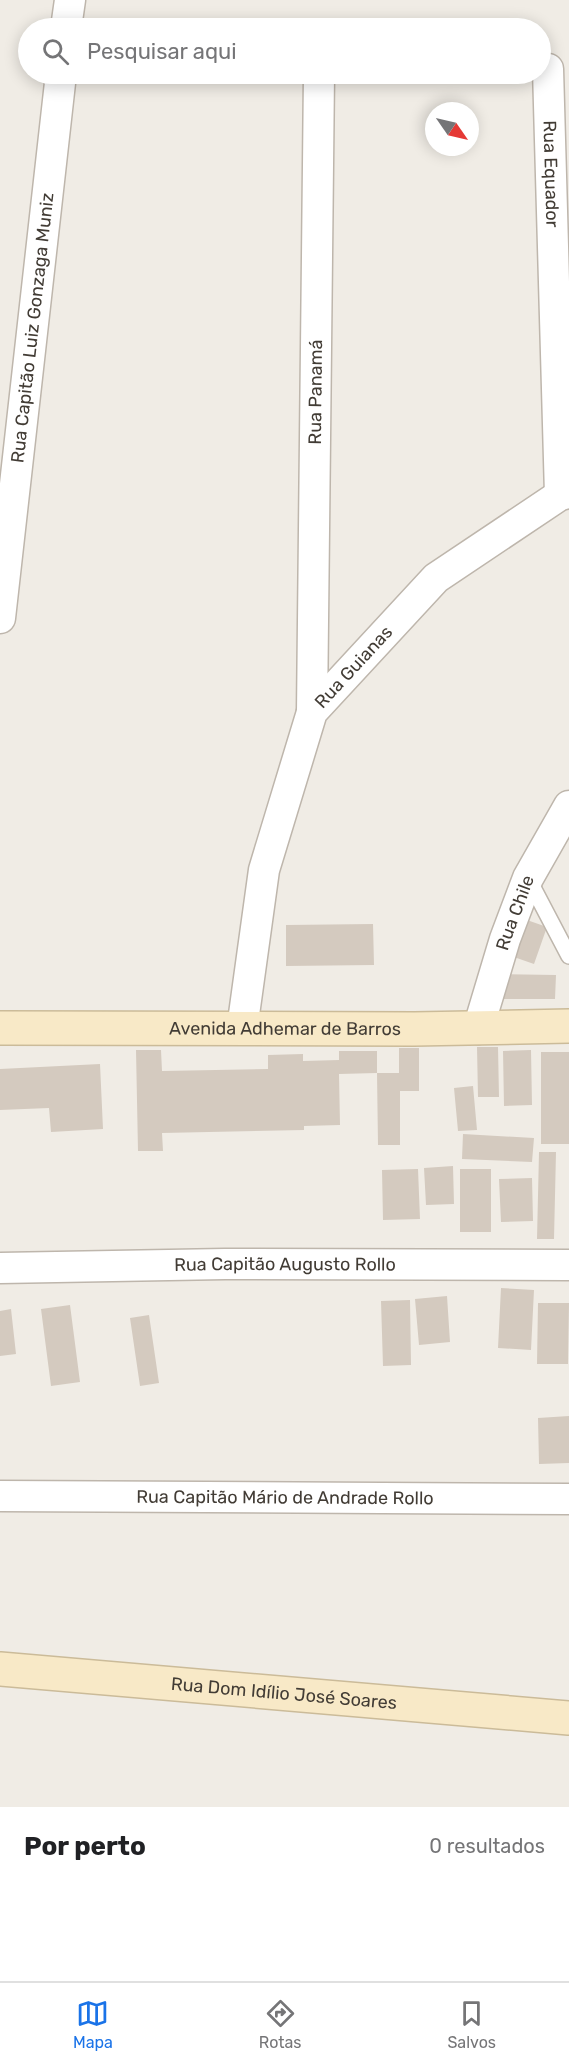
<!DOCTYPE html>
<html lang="pt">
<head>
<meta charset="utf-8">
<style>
	body { margin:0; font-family:Rubik,sans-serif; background:#f2f2f2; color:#202124 }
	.compass { position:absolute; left:425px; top:102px; width:54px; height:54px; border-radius:50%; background:#fff; box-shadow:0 3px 15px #0003; rotate:124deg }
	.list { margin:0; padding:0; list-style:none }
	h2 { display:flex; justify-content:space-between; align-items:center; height:78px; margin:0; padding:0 24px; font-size:26px }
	h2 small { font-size:20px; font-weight:400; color:#757577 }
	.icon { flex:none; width:33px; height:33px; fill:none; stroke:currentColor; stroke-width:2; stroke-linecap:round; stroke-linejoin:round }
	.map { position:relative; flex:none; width:569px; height:1807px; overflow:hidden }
	.search { position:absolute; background:#fff; box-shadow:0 3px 15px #0003; left:18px; right:18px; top:18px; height:66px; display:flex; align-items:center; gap:15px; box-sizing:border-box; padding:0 21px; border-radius:33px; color:#757577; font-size:22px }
	.sheet { height:174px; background:#fff }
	nav { display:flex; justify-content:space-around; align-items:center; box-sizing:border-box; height:84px; border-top:2px solid #e0e0e0; background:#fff; font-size:16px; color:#757577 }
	nav a { display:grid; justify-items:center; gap:3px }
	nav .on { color:#1a73e8 }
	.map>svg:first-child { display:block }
</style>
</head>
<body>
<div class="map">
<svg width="569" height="1807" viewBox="0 0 569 1807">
	<rect width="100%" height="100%" fill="#f0ece5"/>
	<!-- building -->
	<path fill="#d4cabf" d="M524 919 547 927 534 964 511 956Z
		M373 924 374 965 286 966V925Z
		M500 974 556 975 555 999H500Z
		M477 1047H498L499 1097H478Z
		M399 1048H419V1091H400V1145H378L377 1073H399Z
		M136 1050H161L162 1071 268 1069V1055L303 1054V1061L339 1060V1051H377V1073L339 1074 340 1125 304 1126V1130L162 1133 163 1151H138Z
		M531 1050 532 1105 504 1106 503 1051Z
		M541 1052H569V1144H541Z
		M100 1064 103 1129 51 1132 49 1108 0 1110V1069Z
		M473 1086 477 1130 458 1131 454 1088Z
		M463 1134 534 1138 532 1162 462 1159Z
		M539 1152H556L554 1239H537Z
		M453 1166 454 1204 426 1205 424 1168Z
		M418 1169 420 1219 383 1220 382 1170Z
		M460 1169H491V1232H460Z
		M532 1178 533 1221 501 1222 499 1179Z
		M501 1288 534 1290 531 1350 498 1348Z
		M447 1296 450 1342 419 1345 415 1299Z
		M410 1300 411 1365 383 1366 381 1301Z
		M538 1303H569L568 1364H537Z
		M70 1305 80 1382 51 1386 41 1309Z
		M11 1309 16 1354 0 1356V1311Z
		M149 1315 159 1383 140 1386 130 1318Z
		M569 1416V1463L539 1464 538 1418Z"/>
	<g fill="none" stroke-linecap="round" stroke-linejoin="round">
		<defs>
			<path id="lane" d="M528 878 569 956"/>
			<g id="street">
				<path d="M66 28 70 0"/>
				<path id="s1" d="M548 69 560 495"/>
				<path id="s2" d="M0 618 61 74"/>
				<path id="s3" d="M312 712 319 74"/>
				<path id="s4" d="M242 1029 264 870 312 712 436 578 560 495 569 493"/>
				<path id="s5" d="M478 1029 505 939 528 878 569 806"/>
				<path id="s6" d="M0 1268 225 1264 569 1265"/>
				<path id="s7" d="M0 1496 569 1499"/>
			</g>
			<g id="secondary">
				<path id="s8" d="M0 1028 414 1029 569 1026"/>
				<path id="s9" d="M0 1669 569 1718"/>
			</g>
		</defs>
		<!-- lane casing -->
		<use href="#lane" stroke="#beb6ac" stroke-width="18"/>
		<!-- street casing -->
		<use href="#street" stroke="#beb6ac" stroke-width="33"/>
		<!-- secondary casing -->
		<use href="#secondary" stroke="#cbbb99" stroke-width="36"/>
		<!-- lane -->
		<use href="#lane" stroke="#fff" stroke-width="15"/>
		<!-- street -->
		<use href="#street" stroke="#fff" stroke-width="30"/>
		<!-- secondary -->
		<use href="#secondary" stroke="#f8e9c7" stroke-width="33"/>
	</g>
	<g text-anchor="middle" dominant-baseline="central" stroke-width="6" stroke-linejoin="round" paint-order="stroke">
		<!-- street labels -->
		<g font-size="18" fill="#423c35" stroke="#fff">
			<text stroke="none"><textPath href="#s1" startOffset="105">Rua Equador</textPath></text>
			<text stroke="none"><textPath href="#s2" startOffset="292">Rua Capitão Luiz Gonzaga Muniz</textPath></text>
			<text stroke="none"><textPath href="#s3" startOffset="320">Rua Panamá</textPath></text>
			<text stroke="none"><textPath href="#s4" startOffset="387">Rua Guianas</textPath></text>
			<text stroke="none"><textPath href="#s5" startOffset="122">Rua Chile</textPath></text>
			<text stroke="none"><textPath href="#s8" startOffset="285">Avenida Adhemar de Barros</textPath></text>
			<text stroke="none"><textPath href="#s6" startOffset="285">Rua Capitão Augusto Rollo</textPath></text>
			<text stroke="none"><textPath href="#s7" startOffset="285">Rua Capitão Mário de Andrade Rollo</textPath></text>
			<text stroke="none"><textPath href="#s9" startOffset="285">Rua Dom Idílio José Soares</textPath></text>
		</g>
	</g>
</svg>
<svg class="compass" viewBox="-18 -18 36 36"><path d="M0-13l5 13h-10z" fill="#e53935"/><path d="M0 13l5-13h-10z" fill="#757577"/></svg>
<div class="search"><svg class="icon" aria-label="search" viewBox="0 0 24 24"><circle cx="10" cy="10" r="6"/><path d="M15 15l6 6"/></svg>Pesquisar aqui</div>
</div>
<section class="sheet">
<h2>Por perto<small>0 resultados</small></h2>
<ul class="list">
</ul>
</section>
<nav>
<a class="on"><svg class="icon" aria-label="map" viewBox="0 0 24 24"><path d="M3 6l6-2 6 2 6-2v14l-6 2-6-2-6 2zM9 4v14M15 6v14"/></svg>Mapa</a>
<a><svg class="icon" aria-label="directions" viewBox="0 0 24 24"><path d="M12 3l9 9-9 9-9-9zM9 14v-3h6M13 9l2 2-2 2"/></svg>Rotas</a>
<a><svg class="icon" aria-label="saved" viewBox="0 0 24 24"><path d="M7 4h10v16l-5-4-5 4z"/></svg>Salvos</a>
</nav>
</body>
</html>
